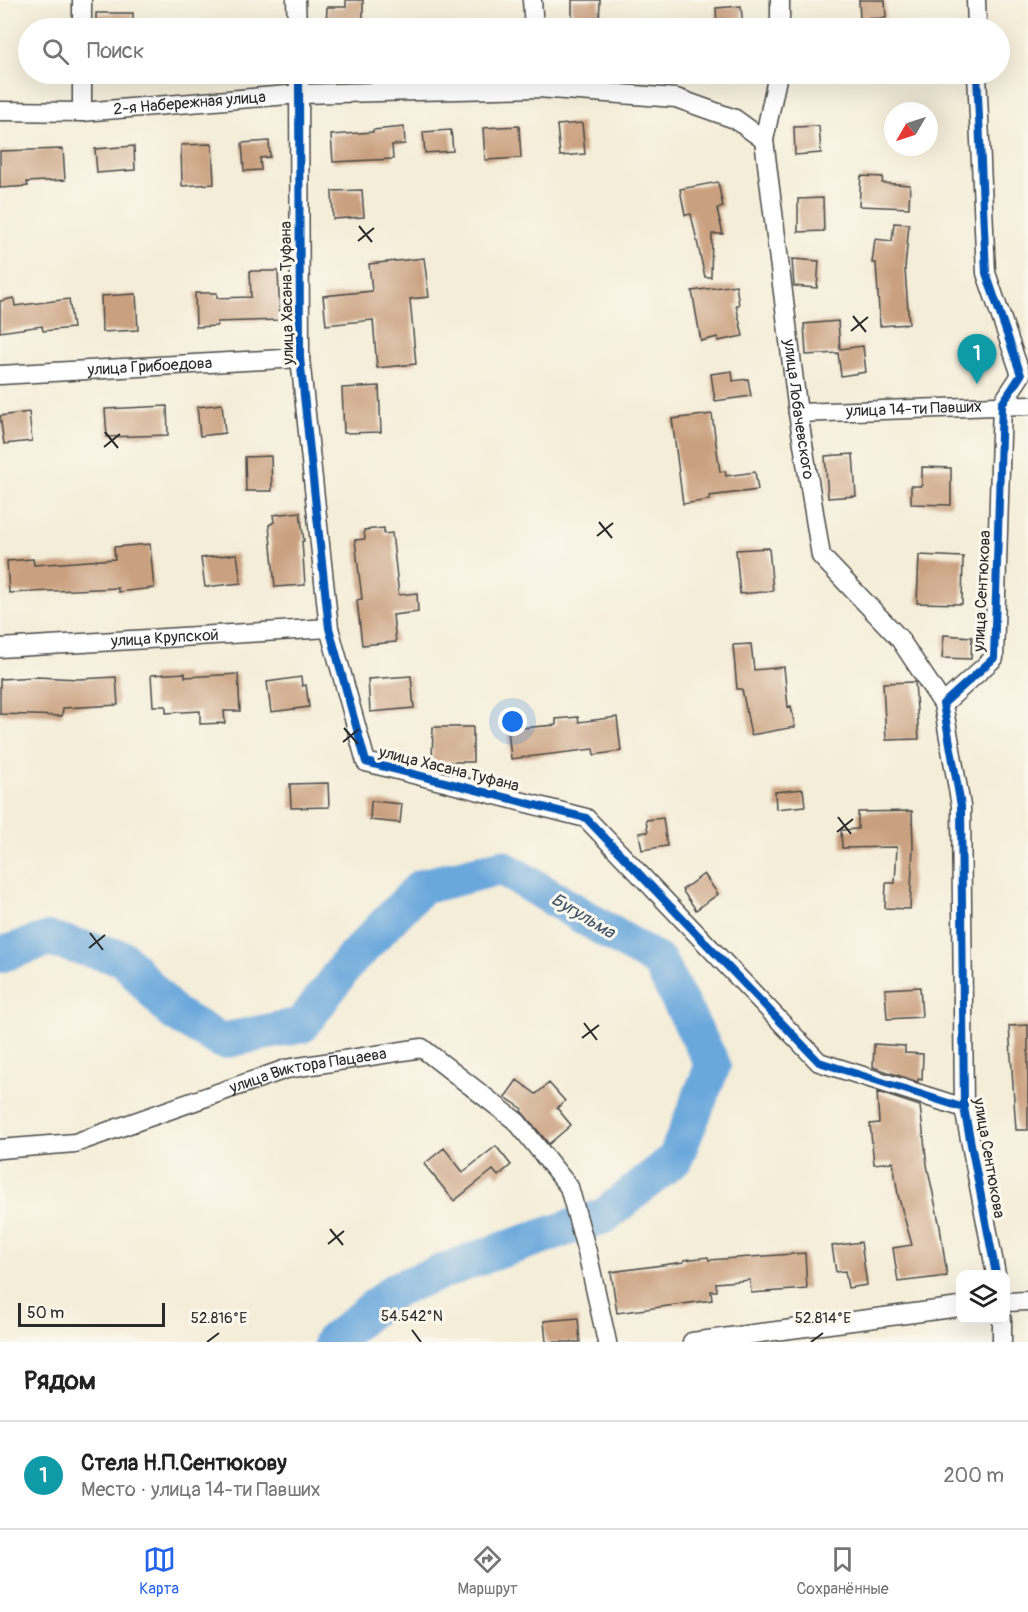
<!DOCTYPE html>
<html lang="ru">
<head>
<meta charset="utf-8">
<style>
	body { margin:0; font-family:Pangolin,sans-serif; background:#f6f6f6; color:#222 }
	.controls { position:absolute; right:18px; bottom:18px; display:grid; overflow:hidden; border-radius:12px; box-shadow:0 6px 24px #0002 }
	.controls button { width:54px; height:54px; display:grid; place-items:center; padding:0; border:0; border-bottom:2px solid #e0e0e0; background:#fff; color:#222; font:30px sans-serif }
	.compass { position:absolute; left:884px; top:102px; width:54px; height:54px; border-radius:50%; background:#fff; box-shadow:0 6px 24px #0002; rotate:231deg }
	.scale { position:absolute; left:18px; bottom:15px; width:147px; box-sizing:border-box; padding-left:6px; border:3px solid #2b2b2b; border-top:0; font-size:16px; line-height:21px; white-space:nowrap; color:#2b2b2b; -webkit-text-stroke:4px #fbf7ec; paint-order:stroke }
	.you { position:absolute; left:513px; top:722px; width:21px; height:21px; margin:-15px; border:4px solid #fff; border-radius:50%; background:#1a73e8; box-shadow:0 0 0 9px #1a73e833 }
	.badge { display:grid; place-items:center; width:39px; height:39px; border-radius:50%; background:#2563eb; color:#fff; font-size:20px; font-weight:700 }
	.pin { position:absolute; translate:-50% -50px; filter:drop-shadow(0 2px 3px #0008) }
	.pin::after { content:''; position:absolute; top:32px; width:21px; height:18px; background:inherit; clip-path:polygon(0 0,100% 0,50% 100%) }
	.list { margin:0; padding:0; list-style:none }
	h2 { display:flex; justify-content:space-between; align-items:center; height:78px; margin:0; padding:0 24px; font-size:26px }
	h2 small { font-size:20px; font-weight:400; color:#767676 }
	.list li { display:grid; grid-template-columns:39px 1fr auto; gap:18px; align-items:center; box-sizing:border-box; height:108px; padding:0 24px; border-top:2px solid #e0e0e0 }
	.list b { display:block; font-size:22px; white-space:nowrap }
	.list p { margin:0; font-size:20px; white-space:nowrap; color:#767676 }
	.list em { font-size:20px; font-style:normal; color:#767676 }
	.icon { flex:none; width:33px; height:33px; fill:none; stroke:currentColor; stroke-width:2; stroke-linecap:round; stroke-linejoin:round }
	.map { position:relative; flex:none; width:1028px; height:1342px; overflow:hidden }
	.search { position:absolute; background:#fff; box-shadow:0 6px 24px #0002; left:18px; right:18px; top:18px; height:66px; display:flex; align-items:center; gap:15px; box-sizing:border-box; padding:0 21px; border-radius:33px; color:#767676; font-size:22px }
	.sheet { height:186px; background:#fff }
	nav { display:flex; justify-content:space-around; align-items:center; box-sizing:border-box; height:84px; border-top:2px solid #e0e0e0; background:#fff; font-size:16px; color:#767676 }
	nav a { display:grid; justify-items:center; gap:3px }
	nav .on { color:#2563eb }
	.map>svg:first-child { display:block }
</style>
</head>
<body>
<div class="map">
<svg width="1028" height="1342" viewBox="0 0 1028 1342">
	<rect width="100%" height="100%" fill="#fbf7ec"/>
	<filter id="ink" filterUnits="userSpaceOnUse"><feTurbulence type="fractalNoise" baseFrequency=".0167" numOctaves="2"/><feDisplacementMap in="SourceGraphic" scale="12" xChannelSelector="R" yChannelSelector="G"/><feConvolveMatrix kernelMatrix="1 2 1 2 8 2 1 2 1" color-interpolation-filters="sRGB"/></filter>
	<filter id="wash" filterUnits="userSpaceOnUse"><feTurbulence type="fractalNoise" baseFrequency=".008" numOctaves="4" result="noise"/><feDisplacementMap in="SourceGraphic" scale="24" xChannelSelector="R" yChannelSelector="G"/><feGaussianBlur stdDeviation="1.35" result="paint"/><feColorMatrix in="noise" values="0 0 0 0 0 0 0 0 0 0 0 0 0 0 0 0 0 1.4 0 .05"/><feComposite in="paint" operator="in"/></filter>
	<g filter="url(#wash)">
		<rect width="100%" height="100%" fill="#f4edd8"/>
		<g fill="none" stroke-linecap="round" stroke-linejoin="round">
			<!-- river -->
			<path stroke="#6ba8dc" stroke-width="36" d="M0 955 48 939 123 958 173 1013 221 1041 302 1025 347 964 421 887 501 867 659 962 713 1065 675 1159 604 1216 487 1255 396 1289 331 1342"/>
		</g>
		<g id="blocks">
			<!-- building -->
			<path fill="#caa180" d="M346 0H363V25H326L327 7H346Z
				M572 0H600L599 28H572Z
				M859 0H885L886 18 860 19Z
				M741 6 743 28H717L716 8Z
				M96 13H133V28H96Z
				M582 123 585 154 560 156 557 125Z
				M519 126 521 158 485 160 483 128Z
				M819 126 821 153 795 155 794 127Z
				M404 127 405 144 392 145 393 159 333 162 331 135 373 132V130Z
				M451 130 453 151 425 153 423 132Z
				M269 141 270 157 260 158 261 170 244 171 242 143Z
				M212 144 214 184 182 186 181 145Z
				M134 146 135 170 97 173 95 149Z
				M63 149 65 180 27 182 28 186 0 188V151Z
				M861 176 883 177 882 183 910 185 909 208 859 206Z
				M718 182 723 207 717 209 723 234H712L711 277H705L691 214 685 215 680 189Z
				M362 190 364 217 333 219 332 191Z
				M823 198 824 231 798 232V199Z
				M894 223 909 224 905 269 909 324 880 326 876 263H872L875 239 892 241Z
				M424 258 429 297 410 299 416 364 377 368 373 320 326 325 323 296 372 291 369 264Z
				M792 259 819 261 817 288 794 286Z
				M250 271H278L280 320 217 322V326L196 327 195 293H217V298L251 297Z
				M736 285 739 305H736L743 336 718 341V337L701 341 692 291Z
				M136 294 138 330 102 332 101 296Z
				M14 298 15 306 69 299 73 328 43 331 42 326 0 332V301Z
				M838 321 840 349 863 346 866 372 841 376 838 353 806 355 804 324Z
				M732 371 733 381 748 379 751 396 715 401 711 374Z
				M379 386 381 432 344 433 342 388Z
				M222 404 225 433 200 436 197 407Z
				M167 406 168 435 107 437 105 409Z
				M29 412 32 441 4 444 0 416Z
				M712 414 720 472 725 471 726 476 755 472 758 490 709 496 710 500 683 504 672 419Z
				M853 454 856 496 828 498 825 456Z
				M271 456 272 491H246L245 457Z
				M922 467 951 468V505L911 504V486H922Z
				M300 512 304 541H302L305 585 275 587 269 525 274 522 273 515Z
				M384 528V534L392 533 399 595 417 593 418 612 393 615 396 642 362 645 357 600 362 599 355 540 365 539 364 530Z
				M150 544 154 588 118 592V588L9 593 7 561 33 559 34 565 115 559 114 547Z
				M769 548 773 591 740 594 736 550Z
				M237 554 241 583 205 587 201 558Z
				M919 555 963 557 962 604 917 603Z
				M944 635 972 637 971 659 942 658Z
				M751 644 754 670 784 667 788 707 791 706 795 727 751 735 742 689H737L733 645Z
				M185 673V677L238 674 240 711H224L225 723 200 724V711L166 713V706H153L151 675Z
				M411 676 414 708 370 712 368 679Z
				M36 677 79 679 116 677 118 705 63 708 62 716 0 714V679Z
				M301 677 302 686 306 685 309 707 271 712 267 682Z
				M915 682 919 739 886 740 883 683Z
				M578 717 579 722 617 717 621 751 594 755 593 749 511 759 508 729 556 725V719Z
				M433 727H473V762H432Z
				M328 783 329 807 291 808 290 784Z
				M803 789 805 806 776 809 775 792Z
				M371 801 402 804 400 823 370 820Z
				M912 811 913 847 910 909 885 908 886 883H895L897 847 842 848 841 830 858 829V812Z
				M663 818 667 846 642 850 639 833 648 832 646 820Z
				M704 874 718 894 696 910 682 890Z
				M920 987 922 1017 887 1019 885 989Z
				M1028 1025V1130H1016L1009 1026Z
				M874 1044 905 1046V1053L923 1054 922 1080 918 1079V1082L873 1067Z
				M517 1080 536 1094 549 1083 565 1101 557 1108 571 1125 549 1144 521 1111 523 1109 505 1097Z
				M877 1092 920 1106 927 1165 940 1227 947 1276 898 1282 893 1248 912 1245 898 1195 893 1162 874 1164 870 1124 879 1123Z
				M496 1146 511 1165 498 1176 493 1170 454 1201 424 1164 444 1148 463 1172Z
				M861 1242 867 1285 848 1288 845 1271 836 1272 832 1246Z
				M805 1253 807 1289 751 1293 750 1280 716 1283 717 1291H711L712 1300 617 1313 611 1272 684 1262V1260L708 1257 709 1260Z
				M578 1318 580 1342H546L544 1321Z"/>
		</g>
	</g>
	<g filter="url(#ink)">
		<use href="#blocks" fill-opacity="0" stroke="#494845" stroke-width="1.5"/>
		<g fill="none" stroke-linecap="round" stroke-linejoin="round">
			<defs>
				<g id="street">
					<path d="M296 0 297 28"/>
					<path d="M532 0 534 28"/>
					<path d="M780 0V28"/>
					<path d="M976 0 977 28"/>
					<path d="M82 28V0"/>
					<path d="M299 74 300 358 329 628 366 762 586 818 819 1062 964 1108"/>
					<path id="s1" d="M778 74 764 140 798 413 821 556 899 638 943 704"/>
					<path d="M977 74 986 273 1021 375 1002 404 994 658 943 704 961 806 964 1108 996 1274"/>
					<path id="s2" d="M0 111 82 112 300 94 537 88 676 98 735 119 764 140"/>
					<path d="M82 112V74"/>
					<path id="s3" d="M0 375 300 358"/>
					<path id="s4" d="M798 413 1028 405"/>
					<path id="s5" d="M0 648 329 628"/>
					<path id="s6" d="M0 1149 75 1143 286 1069 422 1048 517 1122 569 1187 587 1252 607 1342"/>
					<path d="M1006 1302 1028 1301"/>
					<path d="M1002 1320V1342"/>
					<path d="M692 1342 960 1307"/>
				</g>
			</defs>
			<!-- street casing -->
			<use href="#street" stroke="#494845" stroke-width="21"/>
			<!-- street -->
			<use href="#street" stroke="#fff" stroke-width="18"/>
			<defs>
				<path id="cycleway" d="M299 74 300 358 329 628 366 762 586 818 819 1062 964 1108
					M977 74 986 273 1021 375 1002 404 994 658 943 704 961 806 964 1108 996 1274"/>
			</defs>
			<!-- cycleway casing -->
			<use href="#cycleway" stroke="#fbf7ec" stroke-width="11"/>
			<!-- cycleway -->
			<use href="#cycleway" stroke="#0057b8" stroke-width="8"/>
		</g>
	</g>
	<!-- ticks -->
	<path fill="none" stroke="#2b2b2b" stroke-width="2" d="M359 226 372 242M358 241 374 228M853 316 866 332M851 331 868 317M105 432 118 448M104 447 120 434M599 522 612 538M597 536 613 523M344 728 358 744M343 742 359 729M838 817 851 834M837 832 853 819M90 933 103 950M89 948 105 935M584 1023 597 1040M582 1038 599 1025M330 1229 343 1245M328 1244 344 1231M412 1330 421 1342M207 1342 219 1333M811 1342 823 1333"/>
	<g text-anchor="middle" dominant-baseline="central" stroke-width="6" stroke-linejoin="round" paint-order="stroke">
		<!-- street labels -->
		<g font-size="16" fill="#2b2b2b" stroke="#fbf7ec">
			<text stroke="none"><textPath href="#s2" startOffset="190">2-я Набережная улица</textPath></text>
			<text transform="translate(287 293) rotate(-91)">улица Хасана Туфана</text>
			<text stroke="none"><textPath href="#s3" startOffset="150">улица Грибоедова</textPath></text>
			<text stroke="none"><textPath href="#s4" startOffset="116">улица 14-ти Павших</textPath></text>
			<text stroke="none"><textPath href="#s1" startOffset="339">улица Лобачевского</textPath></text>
			<text transform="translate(982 591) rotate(-87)">улица Сентюкова</text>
			<text stroke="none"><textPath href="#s5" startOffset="165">улица Крупской</textPath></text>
			<text transform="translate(449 769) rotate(14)">улица Хасана Туфана</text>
			<text stroke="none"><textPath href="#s6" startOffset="320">улица Виктора Пацаева</textPath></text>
			<text transform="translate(989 1158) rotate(80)">улица Сентюкова</text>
		</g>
		<!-- water labels -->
		<g font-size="18" font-style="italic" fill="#415769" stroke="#fbf7ec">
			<text transform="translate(583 916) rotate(31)">Бугульма</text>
		</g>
	</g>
	<g font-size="15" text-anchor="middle" fill="#2b2b2b" stroke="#fbf7ec" stroke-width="6" stroke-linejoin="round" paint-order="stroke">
		<text x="412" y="1321">54.542°N</text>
		<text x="219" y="1323">52.816°E</text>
		<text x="823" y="1323">52.814°E</text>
	</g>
</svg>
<div class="controls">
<button><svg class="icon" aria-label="layers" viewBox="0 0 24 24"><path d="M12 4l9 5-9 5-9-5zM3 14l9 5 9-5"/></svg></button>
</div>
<svg class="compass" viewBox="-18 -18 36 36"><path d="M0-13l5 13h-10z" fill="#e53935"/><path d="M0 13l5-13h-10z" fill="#767676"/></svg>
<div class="scale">50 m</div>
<div class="you"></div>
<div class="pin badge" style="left:977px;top:384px;background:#0f9aa8">1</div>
<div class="search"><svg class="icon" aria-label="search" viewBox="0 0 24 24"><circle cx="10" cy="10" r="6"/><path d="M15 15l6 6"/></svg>Поиск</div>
</div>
<section class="sheet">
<h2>Рядом<small></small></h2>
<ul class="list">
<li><span class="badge" style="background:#0f9aa8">1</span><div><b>Стела Н.П.Сентюкову</b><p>Место · улица 14-ти Павших</p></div><em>200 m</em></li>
</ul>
</section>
<nav>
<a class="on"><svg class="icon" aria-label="map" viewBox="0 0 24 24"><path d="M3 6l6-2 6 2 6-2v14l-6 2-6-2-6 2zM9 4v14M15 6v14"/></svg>Карта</a>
<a><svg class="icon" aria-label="directions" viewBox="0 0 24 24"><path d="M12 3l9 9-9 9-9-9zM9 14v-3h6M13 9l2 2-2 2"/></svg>Маршрут</a>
<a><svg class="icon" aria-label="saved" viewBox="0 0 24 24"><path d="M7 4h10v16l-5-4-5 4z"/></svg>Сохранённые</a>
</nav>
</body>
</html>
